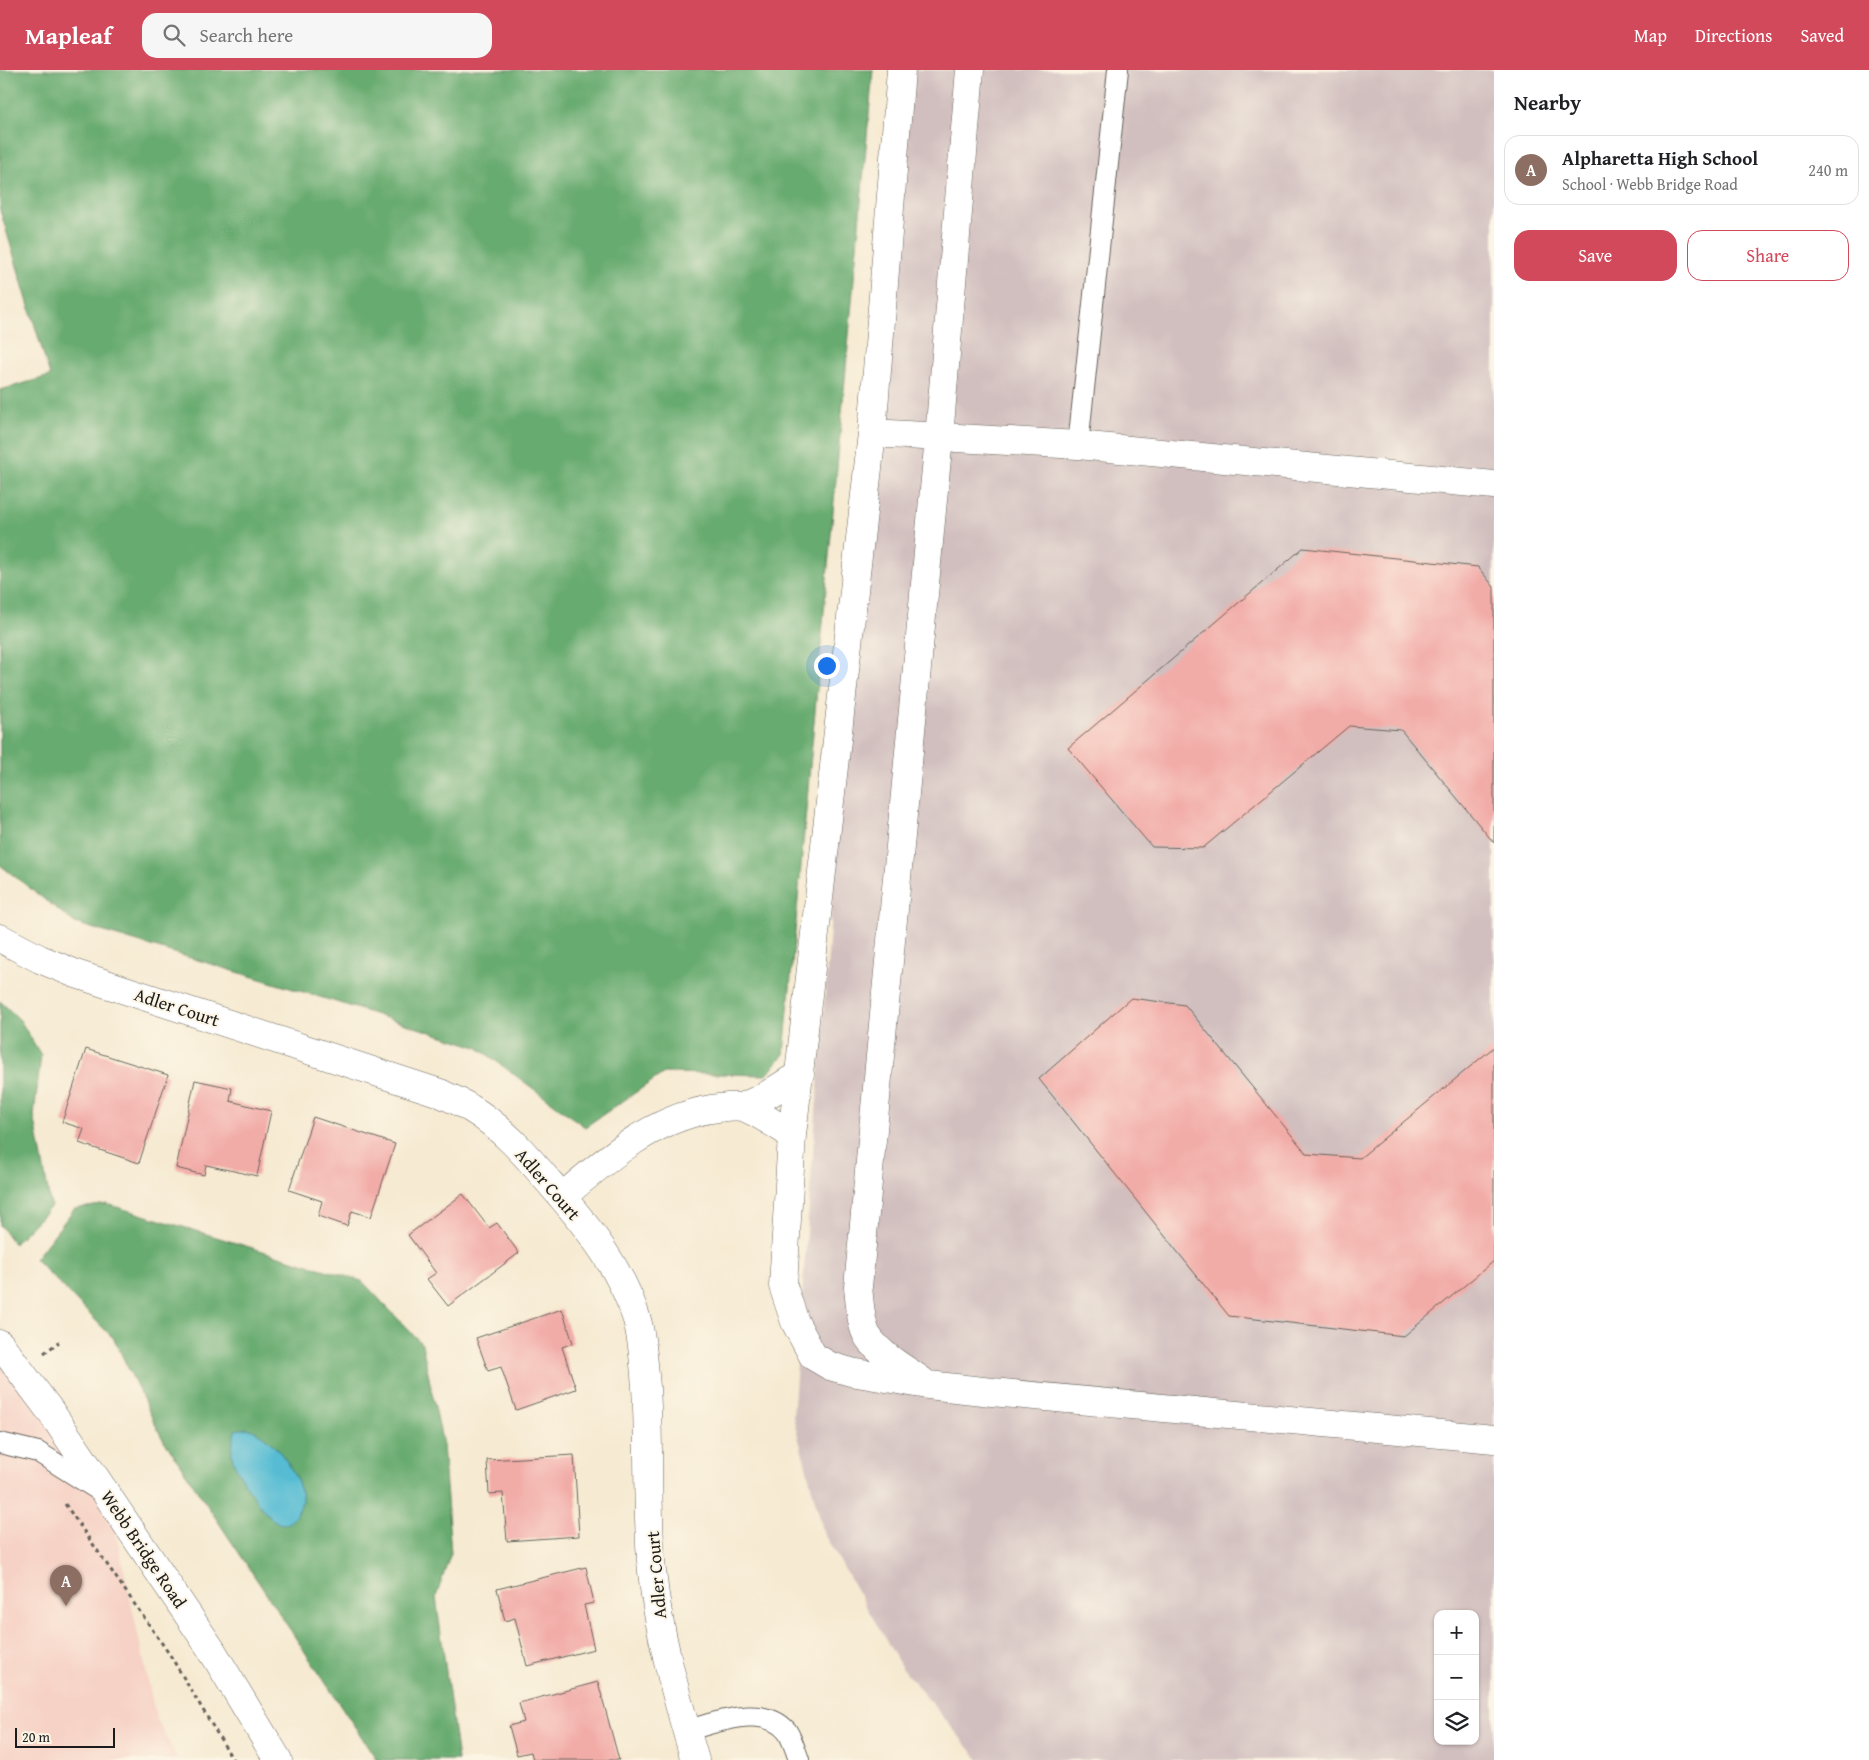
<!DOCTYPE html>
<html lang="en">
<head>
<meta charset="utf-8">
<style>
	body { margin:0; font-family:"Gentium Book Plus",serif; background:#f6f6f6; color:#202124 }
	.controls { position:absolute; right:15px; bottom:15px; display:grid; overflow:hidden; border-radius:10px; box-shadow:0 1px 4px #0004 }
	.controls button { width:45px; height:45px; display:grid; place-items:center; padding:0; border:0; border-bottom:1px solid #e0e0e0; background:#fff; color:#202124; font:25px sans-serif }
	.scale { position:absolute; left:15px; bottom:12px; width:100px; box-sizing:border-box; padding-left:5px; border:2px solid #1c1c1c; border-top:0; font-size:14px; line-height:18px; white-space:nowrap; color:#1c1c1c; -webkit-text-stroke:4px #fcf5e5; paint-order:stroke }
	.you { position:absolute; left:826px; top:595px; width:18px; height:18px; margin:-12px; border:4px solid #fff; border-radius:50%; background:#1a73e8; box-shadow:0 0 0 8px #1a73e833 }
	.badge { display:grid; place-items:center; width:32px; height:32px; border-radius:50%; background:#d1495b; color:#fff; font-size:16px; font-weight:700 }
	.pin { position:absolute; translate:-50% -41px; filter:drop-shadow(0 1px 2px #0008) }
	.pin::after { content:''; position:absolute; top:26px; width:18px; height:15px; background:inherit; clip-path:polygon(0 0,100% 0,50% 100%) }
	.list { margin:0; padding:0; list-style:none }
	h2 { display:flex; justify-content:space-between; align-items:center; height:65px; margin:0; padding:0 20px; font-size:21px }
	h2 small { font-size:16px; font-weight:400; color:#757577 }
	.list li { display:grid; grid-template-columns:32px 1fr auto; gap:15px; align-items:center; box-sizing:border-box; height:70px; margin:0 10px 10px; padding:0 10px; border:1px solid #e0e0e0; border-radius:15px }
	.list b { display:block; font-size:19px; white-space:nowrap }
	.list p { margin:0; font-size:16px; white-space:nowrap; color:#757577 }
	.list em { font-size:16px; font-style:normal; color:#757577 }
	.actions { display:flex; gap:10px; padding:15px 20px }
	.actions a { flex:1; padding:11px 0; border:1px solid #d1495b; border-radius:15px; text-align:center; font-size:18px; color:#d1495b }
	.actions .main { background:#d1495b; color:#fff }
	.icon { flex:none; width:28px; height:28px; fill:none; stroke:currentColor; stroke-width:2; stroke-linecap:round; stroke-linejoin:round }
	.map { position:relative; flex:none; width:1494px; height:1690px; overflow:hidden }
	header { display:flex; align-items:center; gap:30px; box-sizing:border-box; height:70px; padding:0 25px; background:#d1495b; color:#fff }
	header strong { font-size:24px }
	nav { display:flex; gap:28px; margin-inline-start:auto; font-size:18px }
	.search { width:350px; height:45px; background:#f6f6f6; display:flex; align-items:center; gap:12px; box-sizing:border-box; padding:0 18px; border-radius:15px; color:#757577; font-size:19px }
	main { display:flex }
	aside { flex:1; background:#fff }
	.map>svg:first-child { display:block }
</style>
</head>
<body>
<header>
<strong>Mapleaf</strong>
<div class="search"><svg class="icon" aria-label="search" viewBox="0 0 24 24"><circle cx="10" cy="10" r="6"/><path d="M15 15l6 6"/></svg>Search here</div>
<nav><a>Map</a><a>Directions</a><a>Saved</a></nav>
</header>
<main>
<div class="map">
<svg width="1494" height="1690" viewBox="0 0 1494 1690">
	<rect width="100%" height="100%" fill="#fcf5e5"/>
	<filter id="ink" filterUnits="userSpaceOnUse"><feTurbulence type="fractalNoise" baseFrequency=".02" numOctaves="2"/><feDisplacementMap in="SourceGraphic" scale="10" xChannelSelector="R" yChannelSelector="G"/><feConvolveMatrix kernelMatrix="1 2 1 2 8 2 1 2 1" color-interpolation-filters="sRGB"/></filter>
	<filter id="wash" filterUnits="userSpaceOnUse"><feTurbulence type="fractalNoise" baseFrequency=".0096" numOctaves="4" result="noise"/><feDisplacementMap in="SourceGraphic" scale="20" xChannelSelector="R" yChannelSelector="G"/><feGaussianBlur stdDeviation="1.12" result="paint"/><feColorMatrix in="noise" values="0 0 0 0 0 0 0 0 0 0 0 0 0 0 0 0 0 1.4 0 .05"/><feComposite in="paint" operator="in"/></filter>
	<g filter="url(#wash)">
		<rect width="100%" height="100%" fill="#f6ead2"/>
		<!-- built -->
		<path fill="#f6d1c5" d="M0 1274 108 1426 156 1647 178 1690H0Z"/>
		<!-- industrial -->
		<path fill="#d1bfbf" fill-rule="evenodd" d="M895 0H1494V1690H979L902 1598 824 1464 793 1347ZM1438 1544H1475V1671H1438Z"/>
		<!-- forest -->
		<path fill="#67ab6f" stroke="#426446" d="M0 0H873L784 984 767 1005 664 1003 585 1057 477 977 346 935 75 853 0 795V320L50 306 0 140Z
			M0 931 20 950 41 985 34 1045 51 1137 14 1174 0 1155Z
			M107 1134 362 1211 422 1274 443 1375 451 1483 436 1527 458 1690H377L161 1366 114 1269 35 1189 74 1139Z"/>
		<!-- water -->
		<path fill="#55bcd3" stroke="#386c78" d="M247 1358C272 1365 298 1401 302 1427 303 1433 299 1440 296 1445 281 1470 260 1436 252 1424 246 1415 234 1397 232 1386 231 1378 234 1368 235 1360Z"/>
		<g id="blocks">
			<!-- building -->
			<path fill="#f2aca8" d="M1303 478 1478 497 1494 517V773L1401 660 1349 656 1203 778 1152 777 1068 678Z
				M1131 928 1185 935 1307 1084 1360 1088 1494 977V1191L1404 1266 1229 1246 1039 1009Z
				M86 979 168 1005 139 1093 79 1073 84 1059 62 1052Z
				M195 1010 232 1018 230 1031 271 1041 257 1106 206 1095 204 1105 176 1098Z
				M313 1047 395 1074 371 1147 352 1141 347 1156 318 1146 322 1131 289 1120Z
				M463 1124 489 1158 497 1153 519 1183 448 1236 427 1209 436 1203 408 1165Z
				M562 1239 573 1273 562 1277 576 1319 516 1340 501 1297 488 1301 476 1268Z
				M574 1385 579 1466 507 1471 503 1423 489 1424 487 1390Z
				M586 1497 594 1533 584 1535 594 1579 527 1596 515 1548 505 1551 497 1519Z
				M598 1612 619 1690H533L531 1682 517 1685 509 1656 524 1652 519 1633Z"/>
		</g>
	</g>
	<g filter="url(#ink)">
		<use href="#blocks" fill-opacity="0" stroke="#68645c" stroke-width="1"/>
		<g fill="none" stroke-linecap="round" stroke-linejoin="round">
			<defs>
				<path id="service" d="M1078 375 1118 0
					M0 1373 38 1382 103 1423
					M687 1660C717 1653 763 1633 787 1661 792 1669 796 1681 799 1690"/>
				<path id="minor" d="M901 0 872 363 792 1065 783 1216 795 1252 813 1286 830 1296 851 1302 928 1315 992 1322 1494 1369
					M872 363 1078 375 1494 415
					M0 868 40 889 76 904 440 1023C450 1028 461 1032 470 1038 504 1058 530 1090 555 1119 588 1157 622 1200 637 1250 643 1271 644 1295 646 1317 650 1378 646 1441 652 1502 659 1566 677 1629 695 1690
					M742 1037 764 1027 800 1004
					M562 1127C606 1089 652 1049 711 1039 721 1038 732 1035 742 1037 755 1040 779 1057 792 1065
					M922 1311C904 1298 881 1286 868 1267 860 1254 860 1232 858 1217L939 367 970 0"/>
				<path id="tertiary" d="M0 1274 51 1342 211 1579 278 1690"/>
			</defs>
			<!-- service casing -->
			<use href="#service" stroke="#68645c" stroke-width="22"/>
			<!-- minor casing -->
			<use href="#minor" stroke="#68645c" stroke-width="29"/>
			<!-- tertiary casing -->
			<use href="#tertiary" stroke="#68645c" stroke-width="29"/>
			<!-- path -->
			<path stroke="#68645c" stroke-width="3" stroke-dasharray="4 4" stroke-linecap="butt" d="M44 1283 59 1272
				M65 1434 170 1585 233 1690"/>
			<!-- service -->
			<use href="#service" stroke="#fff" stroke-width="20"/>
			<!-- minor -->
			<use href="#minor" stroke="#fff" stroke-width="28"/>
			<!-- tertiary -->
			<use href="#tertiary" stroke="#fff" stroke-width="28"/>
		</g>
	</g>
	<g text-anchor="middle" dominant-baseline="central" stroke-width="4" stroke-linejoin="round" paint-order="stroke">
		<!-- street labels -->
		<g font-size="18" fill="#1c1c1c" stroke="#fcf5e5">
			<text transform="translate(177 937) rotate(18)">Adler Court</text>
			<text transform="translate(548 1114) rotate(49)">Adler Court</text>
			<text transform="translate(144 1479) rotate(56)">Webb Bridge Road</text>
			<text transform="translate(656 1505) rotate(-95)">Adler Court</text>
		</g>
	</g>
</svg>
<div class="controls">
<button>+</button>
<button>−</button>
<button><svg class="icon" aria-label="layers" viewBox="0 0 24 24"><path d="M12 4l9 5-9 5-9-5zM3 14l9 5 9-5"/></svg></button>
</div>
<div class="scale">20 m</div>
<div class="you"></div>
<div class="pin badge" style="left:66px;top:1536px;background:#8d6e63">A</div>
</div>
<aside>
<h2>Nearby<small></small></h2>
<ul class="list">
<li><span class="badge" style="background:#8d6e63">A</span><div><b>Alpharetta High School</b><p>School · Webb Bridge Road</p></div><em>240 m</em></li>
</ul>
<div class="actions"><a class="main">Save</a><a>Share</a></div>
</aside>
</main>
</body>
</html>
